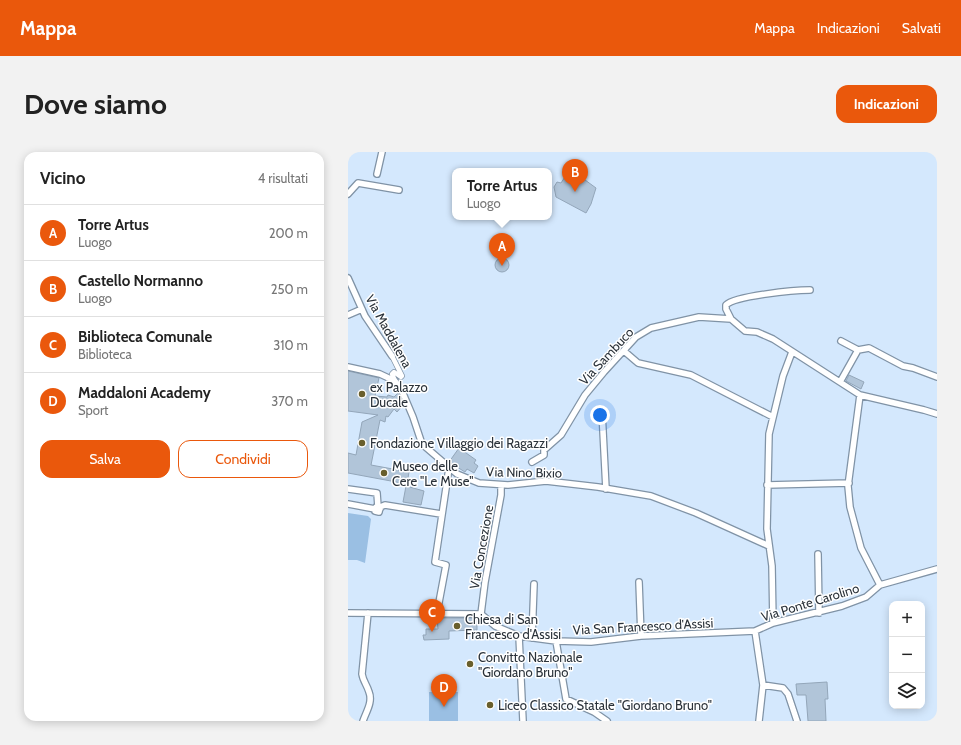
<!DOCTYPE html>
<html lang="it">
<head>
<meta charset="utf-8">
<style>
	body { margin:0; font-family:Cabin,sans-serif; background:#f2f2f2; color:#222 }
	.controls { position:absolute; right:12px; bottom:12px; display:grid; overflow:hidden; border-radius:8px; box-shadow:0 2px 10px #0003 }
	.controls button { width:36px; height:36px; display:grid; place-items:center; padding:0; border:0; border-bottom:1px solid #e0e0e0; background:#fff; color:#222; font:20px sans-serif }
	.you { position:absolute; left:252px; top:263px; width:14px; height:14px; margin:-10px; border:3px solid #fff; border-radius:50%; background:#1a73e8; box-shadow:0 0 0 6px #1a73e833 }
	.badge { display:grid; place-items:center; width:26px; height:26px; border-radius:50%; background:#ea580c; color:#fff; font-size:13px; font-weight:700 }
	.pin { position:absolute; translate:-50% -33px; filter:drop-shadow(0 1px 2px #0008) }
	.pin::after { content:''; position:absolute; top:21px; width:14px; height:12px; background:inherit; clip-path:polygon(0 0,100% 0,50% 100%) }
	.popup { position:absolute; left:104px; top:16px; width:100px; height:52px; box-sizing:border-box; display:grid; place-content:center; border-radius:8px; background:#fff; filter:drop-shadow(0 1px 3px #0005); font-size:13px; white-space:nowrap; color:#767676 }
	.popup b { font-size:15px; color:#222 }
	.popup::after { content:''; position:absolute; left:50%; top:100%; margin-left:-8px; border:8px solid transparent; border-top-color:#fff }
	.list { margin:0; padding:0; list-style:none }
	h2 { display:flex; justify-content:space-between; align-items:center; height:52px; margin:0; padding:0 16px; font-size:17px }
	h2 small { font-size:13px; font-weight:400; color:#767676 }
	.list li { display:grid; grid-template-columns:26px 1fr auto; gap:12px; align-items:center; box-sizing:border-box; height:56px; padding:0 16px; border-top:1px solid #e0e0e0 }
	.list b { display:block; font-size:15px; white-space:nowrap }
	.list p { margin:0; font-size:13px; white-space:nowrap; color:#767676 }
	.list em { font-size:13px; font-style:normal; color:#767676 }
	.actions { display:flex; gap:8px; padding:12px 16px }
	.actions a { flex:1; padding:9px 0; border:1px solid #ea580c; border-radius:12px; text-align:center; font-size:14px; color:#ea580c }
	.actions .main { background:#ea580c; color:#fff }
	.icon { flex:none; width:22px; height:22px; fill:none; stroke:currentColor; stroke-width:2; stroke-linecap:round; stroke-linejoin:round }
	.map { position:relative; flex:none; width:589px; height:569px; overflow:hidden; border-radius:12px }
	header { display:flex; align-items:center; gap:24px; box-sizing:border-box; height:56px; padding:0 20px; background:#ea580c; color:#fff }
	header strong { font-size:19px }
	nav { display:flex; gap:22px; margin-inline-start:auto; font-size:14px }
	.intro { display:flex; align-items:center; justify-content:space-between; box-sizing:border-box; height:96px; padding:0 24px }
	h1 { margin:0; font-size:28px }
	.button { padding:10px 18px; border-radius:12px; background:#ea580c; color:#fff; font-size:14px; font-weight:700 }
	main { display:flex; gap:24px; padding:0 24px }
	aside { flex:1; background:#fff; border-radius:12px; box-shadow:0 2px 10px #0003 }
	.map>svg:first-child { display:block }
</style>
</head>
<body>
<header>
<strong>Mappa</strong>
<nav><a>Mappa</a><a>Indicazioni</a><a>Salvati</a></nav>
</header>
<div class="intro"><h1>Dove siamo</h1><a class="button">Indicazioni</a></div>
<main>
<aside>
<h2>Vicino<small>4 risultati</small></h2>
<ul class="list">
<li><span class="badge">A</span><div><b>Torre Artus</b><p>Luogo</p></div><em>200 m</em></li>
<li><span class="badge">B</span><div><b>Castello Normanno</b><p>Luogo</p></div><em>250 m</em></li>
<li><span class="badge">C</span><div><b>Biblioteca Comunale</b><p>Biblioteca</p></div><em>310 m</em></li>
<li><span class="badge">D</span><div><b>Maddaloni Academy</b><p>Sport</p></div><em>370 m</em></li>
</ul>
<div class="actions"><a class="main">Salva</a><a>Condividi</a></div>
</aside>
<div class="map">
<svg width="589" height="569" viewBox="0 0 589 569">
	<rect width="100%" height="100%" fill="#d4e8fd"/>
	<!-- green -->
	<path fill="#9abfe3" d="M0 361 20 364 23 367 17 411 9 408H0Z
		M81 540H110V569H81Z"/>
	<!-- building -->
	<path fill="#b1c5d9" stroke="#93a6b9" d="M232 15 237 18 233 25 248 36 243 52 238 61 208 45 206 35 209 30 213 31 220 20 222 21 225 16 230 18Z
		M147 113a7 7 0 1 1 14 0a7 7 0 1 1-14 0Z
		M0 219 31 226 27 244 39 245 40 243 46 245 50 241 55 253 49 260 46 257 40 265 38 264 37 270 32 268 23 313 61 320 59 332 0 321V301L8 303 14 270 30 263 0 259Z
		M501 223 516 230 513 237 498 229Z
		M111 296 128 308 126 311 130 314 126 321 119 317 117 320 101 310Z
		M58 334 76 339 73 353 55 350Z
		M89 466H129V478L101 479V487L76 488 75 483H78V477H90Z
		M479 530 480 547H477L478 569H460L458 543H449L448 532Z"/>
	<g fill="none" stroke-linecap="round" stroke-linejoin="round">
		<defs>
			<path id="pedestrian" d="M44 204 54 224 53 225 46 220 44 222 47 229"/>
			<path id="minor" d="M29 22 34 0
				M0 42 10 31 51 38
				M0 126 17 164 44 204
				M0 163 14 157
				M383 167 378 157V153C387 144 446 138 462 138
				M493 189 510 198
				M510 198 521 196 555 214 565 216 589 225
				M276 199 290 211 343 223 425 265
				M0 215 32 222 47 229 54 239 65 265 74 292 109 322 131 331 160 333 198 329 250 335 303 344 348 361 421 394
				M492 230 510 198
				M512 243 500 334 502 355 513 396 532 433
				M254 260 258 337
				M184 310 196 303V298L213 283 237 243 256 220 288 185 303 176 351 165 383 167 397 179 409 180 425 187 512 243 576 258 589 262
				M419 333 501 331
				M0 337 29 341 30 355
				M0 352 27 357
				M32 357 28 355 27 359 31 360 32 355 37 353 93 362
				M470 402 471 461
				M291 430 293 484
				M0 461 133 462 147 474 171 484 208 489 243 490 293 484 407 479 425 471 494 454 518 445 532 433 589 417
				M89 461 98 413 87 410 101 316
				M133 462 137 430 153 343V333
				M425 471 424 414 419 377 421 282 435 224 444 200
				M407 479 415 533 411 569
				M171 484 175 569
				M184 486 186 432
				M208 489 218 547 246 560 259 569
				M415 533 435 536 440 542 449 569
				M15 569C18 560 25 550 21 540 19 533 15 529 14 522L20 461"/>
		</defs>
		<!-- pedestrian casing -->
		<use href="#pedestrian" stroke="#8093a6" stroke-width="6"/>
		<!-- minor casing -->
		<use href="#minor" stroke="#8093a6" stroke-width="8"/>
		<!-- pedestrian -->
		<use href="#pedestrian" stroke="#fff" stroke-width="4.5"/>
		<!-- minor -->
		<use href="#minor" stroke="#fff" stroke-width="5.5"/>
	</g>
	<!-- markers -->
	<g fill="#695f2c" stroke="#fff" stroke-width="1.5">
		<circle cx="14" cy="242" r="4"/>
		<circle cx="14" cy="291" r="4"/>
		<circle cx="36" cy="321" r="4"/>
		<circle cx="109" cy="474" r="4"/>
		<circle cx="122" cy="512" r="4"/>
		<circle cx="142" cy="553" r="4"/>
	</g>
	<g text-anchor="middle" dominant-baseline="central" stroke-width="3" stroke-linejoin="round" paint-order="stroke">
		<!-- street labels -->
		<g font-size="13" fill="#2a323a" stroke="#fff">
			<text transform="translate(41 179) rotate(61)">Via Maddalena</text>
			<text transform="translate(258 204) rotate(-47)">Via Sambuco</text>
			<text transform="translate(176 320) rotate(1)">Via Nino Bixio</text>
			<text transform="translate(133 395) rotate(-80)">Via Concezione</text>
			<text transform="translate(462 450) rotate(-17)">Via Ponte Carolino</text>
			<text transform="translate(295 474) rotate(-3)">Via San Francesco d'Assisi</text>
		</g>
		<!-- poi labels -->
		<g font-size="13" fill="#2a323a" stroke="#fff" text-anchor="start">
			<text x="22" y="235">ex Palazzo<tspan x="22" dy="15">Ducale</tspan></text>
			<text x="22" y="291">Fondazione Villaggio dei Ragazzi</text>
			<text x="44" y="314">Museo delle<tspan x="44" dy="15">Cere "Le Muse"</tspan></text>
			<text x="117" y="467">Chiesa di San<tspan x="117" dy="15">Francesco d'Assisi</tspan></text>
			<text x="130" y="505">Convitto Nazionale<tspan x="130" dy="15">"Giordano Bruno"</tspan></text>
			<text x="150" y="553">Liceo Classico Statale "Giordano Bruno"</text>
		</g>
	</g>
</svg>
<div class="controls">
<button>+</button>
<button>−</button>
<button><svg class="icon" aria-label="layers" viewBox="0 0 24 24"><path d="M12 4l9 5-9 5-9-5zM3 14l9 5 9-5"/></svg></button>
</div>
<div class="you"></div>
<div class="pin badge" style="left:154px;top:114px">A</div>
<div class="popup"><b>Torre Artus</b>Luogo</div>
<div class="pin badge" style="left:227px;top:40px">B</div>
<div class="pin badge" style="left:84px;top:480px">C</div>
<div class="pin badge" style="left:96px;top:555px">D</div>
</div>
</main>
</body>
</html>
